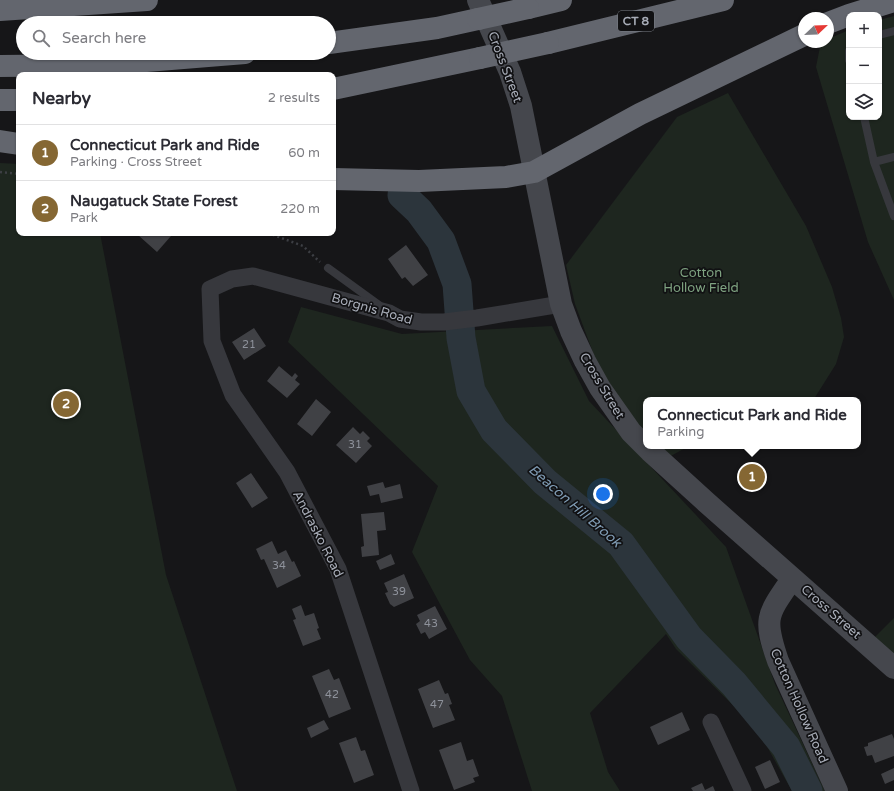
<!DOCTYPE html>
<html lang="en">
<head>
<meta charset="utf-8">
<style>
	body { margin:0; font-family:"Varela Round",sans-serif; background:#f2f2f3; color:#2b2b33 }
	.controls { position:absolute; right:12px; top:12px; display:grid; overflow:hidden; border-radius:8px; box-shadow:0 1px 3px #0004 }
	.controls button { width:36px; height:36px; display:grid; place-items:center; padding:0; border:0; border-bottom:1px solid #e1e1e2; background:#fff; color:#2b2b33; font:20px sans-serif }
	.compass { position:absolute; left:798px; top:12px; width:36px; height:36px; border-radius:50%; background:#fff; box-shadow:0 1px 3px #0004; rotate:67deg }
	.you { position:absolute; left:603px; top:494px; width:14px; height:14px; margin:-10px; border:3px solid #fff; border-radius:50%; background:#1a73e8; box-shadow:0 0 0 6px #1a73e833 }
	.badge { display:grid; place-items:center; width:26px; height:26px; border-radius:50%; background:#856733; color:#fff; font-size:13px; font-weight:700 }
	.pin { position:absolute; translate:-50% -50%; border:2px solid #fff; box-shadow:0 1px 4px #0006 }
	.popup { position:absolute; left:643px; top:397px; width:218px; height:52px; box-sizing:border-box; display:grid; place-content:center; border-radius:8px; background:#fff; filter:drop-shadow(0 1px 3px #0005); font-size:13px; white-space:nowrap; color:#7c7c81 }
	.popup b { font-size:15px; color:#2b2b33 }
	.popup::after { content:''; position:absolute; left:50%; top:100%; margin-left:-8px; border:8px solid transparent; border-top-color:#fff }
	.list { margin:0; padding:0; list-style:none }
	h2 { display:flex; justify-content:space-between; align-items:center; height:52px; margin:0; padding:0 16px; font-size:17px }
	h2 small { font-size:13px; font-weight:400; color:#7c7c81 }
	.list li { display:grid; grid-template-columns:26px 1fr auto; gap:12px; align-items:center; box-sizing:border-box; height:56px; padding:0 16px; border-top:1px solid #e1e1e2 }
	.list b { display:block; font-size:15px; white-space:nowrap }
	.list p { margin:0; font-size:13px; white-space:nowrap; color:#7c7c81 }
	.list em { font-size:13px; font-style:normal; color:#7c7c81 }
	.icon { flex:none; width:22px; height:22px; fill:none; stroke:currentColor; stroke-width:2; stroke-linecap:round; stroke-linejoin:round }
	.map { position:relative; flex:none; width:894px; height:791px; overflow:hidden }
	.search { position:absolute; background:#fff; box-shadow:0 1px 3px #0004; left:16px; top:16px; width:320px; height:44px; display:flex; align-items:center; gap:10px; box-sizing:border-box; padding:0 14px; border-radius:22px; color:#7c7c81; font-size:15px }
	.panel { position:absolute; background:#fff; box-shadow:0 1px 3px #0004; left:16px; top:72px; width:320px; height:164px; border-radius:8px }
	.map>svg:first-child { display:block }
</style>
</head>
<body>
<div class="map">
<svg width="894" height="791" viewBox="0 0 894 791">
	<rect width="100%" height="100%" fill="#161618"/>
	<!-- green -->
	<path fill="#1e261f" d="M894 16V300L868 242 816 67 821 42H828V39L849 30V117H879V20Z
		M728 93 806 226 832 287 841 318 844 337 836 364 814 399 806 400H646V438L598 366 575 304 566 265 677 117Z
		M0 163 19 164V233H100L166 575 237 791H0Z
		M301 307 402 334 552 326 589 401 726 547 775 684 825 791H792L757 729 676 649 666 634 590 713 608 772 620 791H532L502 696 470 660 412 552 438 486 288 342Z
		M654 446H689L667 458Z
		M894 618V659L872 640Z"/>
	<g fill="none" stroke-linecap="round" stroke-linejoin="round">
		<!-- river -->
		<path stroke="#2c353c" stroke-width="29" d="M402 195 419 211 441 241 457 284 461 338 471 391 494 430 545 482 621 544 689 638 734 684 786 747 808 791"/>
	</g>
	<!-- building -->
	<path fill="#404145" d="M139 233H167L171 236 157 252 138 235Z
		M406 245 428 275 413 286 405 277 402 279 388 259Z
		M254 328 266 346 244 360 232 342Z
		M279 366 292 377 295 373 298 376 295 380 300 384 287 398 267 381Z
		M316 399 331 412 312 436 297 424Z
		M353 427 360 434 363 431 370 438 367 441 372 446 356 463 336 445Z
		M251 473 268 498 252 508 236 483Z
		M383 482 385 488 400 484 403 498 381 503 379 494 370 496 367 486Z
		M384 512 386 530 377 531 379 555 362 557 361 547 364 546 361 514Z
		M272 541 278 554 286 550 292 562 294 561 301 576 277 588 264 559 261 560 256 549Z
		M391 554 395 564 380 570 376 561Z
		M404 574 414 598 394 607 390 604 385 593 388 592 384 583Z
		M301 605 305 616 314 613 319 628 317 629 321 639 303 646 293 620 296 619 292 609Z
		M435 606 447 629 429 639 425 632 421 634 416 624 420 621 417 615Z
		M329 669 334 680 339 678 351 709 329 718 312 676Z
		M439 680 445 694 448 693 452 704 449 705 455 720 433 728 418 689Z
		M682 712 690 730 658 745 650 727Z
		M324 720 329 729 311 738 307 728Z
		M892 734 894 739V756L875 763 872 755 867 756 864 747 868 746V743Z
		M356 737 361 751 365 750 374 775 354 783 339 743Z
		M461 742 467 761 473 759 479 776 473 778 475 782 454 790 439 750Z
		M770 760 780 782 765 789 755 767Z
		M894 768V780L885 784 881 774Z
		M702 783 705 790 713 786 715 791H693L691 788Z"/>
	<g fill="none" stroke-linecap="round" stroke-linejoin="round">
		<!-- path -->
		<path stroke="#3d3f44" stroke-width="2.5" stroke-dasharray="2 3" stroke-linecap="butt" d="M0 172 19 174
			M268 233 303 246 320 262"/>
		<!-- lane -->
		<path stroke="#37383d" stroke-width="8" d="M879 35 894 31
			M849 51V60
			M864 117 874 162 894 216
			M874 162 894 157
			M328 268 379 305"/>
		<!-- street -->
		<path stroke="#37383d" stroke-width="17" d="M711 722 743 791
			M411 791 338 569 287 472 233 395 212 341 210 289 232 279 253 276 389 313 400 319 421 322H444L477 318 561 304"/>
		<!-- secondary -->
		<path stroke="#45474d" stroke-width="22" d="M478 0 510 72 521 106 561 304 571 331 585 361 600 388 631 432 650 451 706 502 894 668
			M792 579C767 615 763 618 778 661L837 791"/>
		<!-- highway -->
		<path stroke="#63666e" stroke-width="22" d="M528 8 561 0
			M0 10 147 0
			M849 15 894 1
			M828 23 849 15
			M329 43 437 28 478 19
			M548 43 723 0
			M0 66 97 65 245 53
			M333 89 480 58
			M0 100H19
			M0 141 19 144
			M333 179 419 181 506 177 534 172 640 114 804 35"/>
		<!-- highway-bridge -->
		<path stroke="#63666e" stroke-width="22" d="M478 19 528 8
			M480 58 548 43"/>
	</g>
	<g text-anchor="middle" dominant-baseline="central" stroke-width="3.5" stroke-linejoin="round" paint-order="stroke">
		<!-- number labels -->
		<g font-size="11" fill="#8e929b">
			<text x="249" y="344">21</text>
			<text x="355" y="444">31</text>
			<text x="279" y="565">34</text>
			<text x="399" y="591">39</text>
			<text x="431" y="623">43</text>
			<text x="332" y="694">42</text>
			<text x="437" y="704">47</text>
		</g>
		<!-- shield labels -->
		<rect fill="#111113" stroke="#7b7e86" stroke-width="1" x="618" y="11" width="36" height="20" rx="3"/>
		<g font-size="12" font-weight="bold" fill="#a8adb8">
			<text x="636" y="21">CT 8</text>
		</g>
		<!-- street labels -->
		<g font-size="13" fill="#a8adb8" stroke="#111113">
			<text transform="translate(505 67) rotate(69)">Cross Street</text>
			<text transform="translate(372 309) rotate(16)">Borgnis Road</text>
			<text transform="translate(602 386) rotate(59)">Cross Street</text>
			<text transform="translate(318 534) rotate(63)">Andrasko Road</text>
			<text transform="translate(831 612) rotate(41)">Cross Street</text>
			<text transform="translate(799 706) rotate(66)">Cotton Hollow Road</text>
		</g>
		<!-- park labels -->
		<g font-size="13" fill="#7fa381" stroke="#111113">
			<text x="701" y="273">Cotton<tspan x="701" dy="15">Hollow Field</tspan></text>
		</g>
		<!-- water labels -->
		<g font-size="14" font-style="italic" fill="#7f9bb3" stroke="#111113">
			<text transform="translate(575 506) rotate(41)">Beacon Hill Brook</text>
		</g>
	</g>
</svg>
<div class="controls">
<button>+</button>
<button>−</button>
<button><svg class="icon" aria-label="layers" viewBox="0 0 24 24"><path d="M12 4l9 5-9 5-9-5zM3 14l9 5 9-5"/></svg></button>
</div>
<svg class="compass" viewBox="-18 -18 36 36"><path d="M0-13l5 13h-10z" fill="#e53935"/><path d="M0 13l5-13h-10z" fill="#7c7c81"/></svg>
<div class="you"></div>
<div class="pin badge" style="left:752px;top:477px">1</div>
<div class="popup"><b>Connecticut Park and Ride</b>Parking</div>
<div class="pin badge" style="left:66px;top:404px">2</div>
<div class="search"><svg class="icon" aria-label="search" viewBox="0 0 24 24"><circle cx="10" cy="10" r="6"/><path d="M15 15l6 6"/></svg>Search here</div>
<section class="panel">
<h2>Nearby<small>2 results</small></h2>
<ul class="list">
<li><span class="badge">1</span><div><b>Connecticut Park and Ride</b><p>Parking · Cross Street</p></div><em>60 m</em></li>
<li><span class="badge">2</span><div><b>Naugatuck State Forest</b><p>Park</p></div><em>220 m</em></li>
</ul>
</section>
</div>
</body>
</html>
